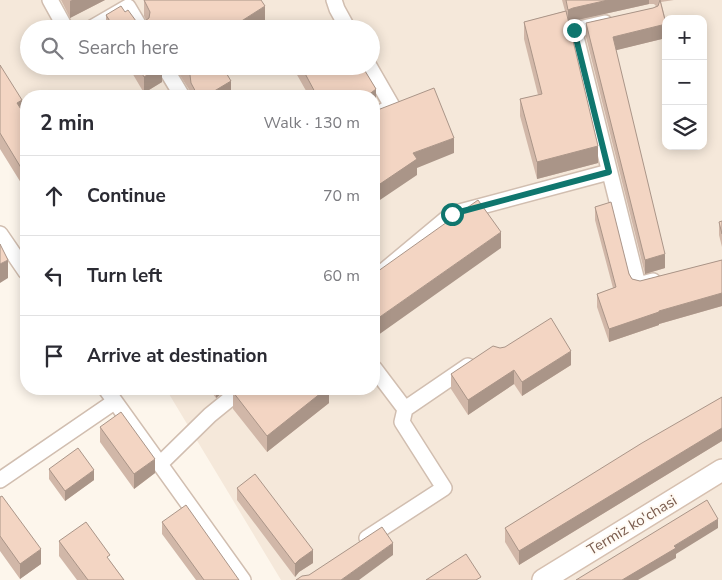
<!DOCTYPE html>
<html lang="en">
<head>
<meta charset="utf-8">
<style>
	body { margin:0; font-family:"Nunito Sans",sans-serif; background:#f2f2f3; color:#2b2b33 }
	.controls { position:absolute; right:15px; top:15px; display:grid; overflow:hidden; border-radius:10px; box-shadow:0 2px 12px #0003 }
	.controls button { width:45px; height:45px; display:grid; place-items:center; padding:0; border:0; border-bottom:1px solid #e1e1e2; background:#fff; color:#2b2b33; font:25px sans-serif }
	.stop { position:absolute; width:15px; height:15px; margin:-11px; border:4px solid #0f766e; border-radius:50%; background:#fff }
	.stop.end { background:#0f766e; border-color:#fff; box-shadow:0 1px 5px #0008 }
	.list { margin:0; padding:0; list-style:none }
	h2 { display:flex; justify-content:space-between; align-items:center; height:65px; margin:0; padding:0 20px; font-size:21px }
	h2 small { font-size:16px; font-weight:400; color:#7c7c81 }
	.list li { display:grid; grid-template-columns:32px 1fr auto; gap:15px; align-items:center; box-sizing:border-box; height:80px; padding:0 20px; border-top:1px solid #e1e1e2 }
	.list b { display:block; font-size:19px; white-space:nowrap }
	.list em { font-size:16px; font-style:normal; color:#7c7c81 }
	.icon { flex:none; width:28px; height:28px; fill:none; stroke:currentColor; stroke-width:2; stroke-linecap:round; stroke-linejoin:round }
	.map { position:relative; flex:none; width:722px; height:580px; overflow:hidden }
	.search { position:absolute; background:#fff; box-shadow:0 2px 12px #0003; left:20px; top:20px; width:360px; height:55px; display:flex; align-items:center; gap:12px; box-sizing:border-box; padding:0 18px; border-radius:28px; color:#7c7c81; font-size:19px }
	.panel { position:absolute; background:#fff; box-shadow:0 2px 12px #0003; left:20px; top:90px; width:360px; height:305px; border-radius:20px }
	.map>svg:first-child { display:block }
</style>
</head>
<body>
<div class="map">
<svg width="722" height="580" viewBox="0 0 722 580">
	<rect width="100%" height="100%" fill="#fdf6ec"/>
	<!-- residential -->
	<path fill="#f5e8da" fill-rule="evenodd" d="M0 0H722V580H281L166 389H374V96H26V157L0 114ZM666 19H703V146H666ZM29 29H371V66H29Z"/>
	<g fill="none" stroke-linecap="round" stroke-linejoin="round">
		<defs>
			<path id="minor" d="M50 0 66 29
				M334 0 337 9 348 29
				M605 23 575 30V33L638 285 653 281
				M90 29 128 7 141 29
				M164 66 182 96
				M369 66 392 106 374 117
				M0 234 26 272
				M374 279 452 214 609 172
				M374 368 405 409 468 366
				M106 389 243 580
				M160 464 210 415 242 389
				M0 480 114 402
				M367 538 444 488 402 422 405 409"/>
			<path id="secondary" d="M543 580 722 470"/>
		</defs>
		<!-- minor casing -->
		<use href="#minor" stroke="#d1beb0" stroke-width="18"/>
		<!-- secondary casing -->
		<use href="#secondary" stroke="#d6c0b0" stroke-width="24"/>
		<!-- minor -->
		<use href="#minor" stroke="#fff" stroke-width="15"/>
		<!-- secondary -->
		<use href="#secondary" stroke="#fff" stroke-width="21"/>
	</g>
	<!-- wall -->
	<path fill="#d1b7a8" d="M61 0H105L70 18Z
		M144 0 265 22 255 29H106V15L136 21H145L146 20 144 16Z
		M562 0H674L661 2 666 21V38L616 50 665 268 645 274 586 37V23L653 8 656 6 654 4H649L573 21 569 23 598 163 537 179 520 116V99L538 95 524 39V22L565 11Z
		M0 65 26 117V191L0 149Z
		M128 66H162V82L144 93Z
		M174 66H222L231 96H190V91Z
		M292 66H362L376 89V105L374 106V96H309Z
		M595 207 632 279 640 281 722 260V306L659 324V325L609 342 597 307V294L613 288 595 220Z
		M722 221V247L719 235V222Z
		M500 348 571 365 522 396 514 384 468 415 451 389V374Z
		M209 389H227L216 398Z
		M329 389V403L267 452 233 409V392Z
		M722 397V441L519 565 505 542V528Z
		M100 427 155 473 134 489 100 442Z
		M49 469 94 480 65 501 49 479Z
		M237 488 313 563 299 572 295 577 237 500Z
		M0 497 41 564 20 579 0 551Z
		M162 522 239 580H196L162 534Z
		M59 541 110 561 124 580H77L59 556Z"/>
	<!-- shaded-wall -->
	<path fill="#aa9588" d="M72 0H105L70 18V1Z
		M608 0H649V4L573 21 568 23V10L573 8Z
		M265 6V22L255 29H229Z
		M666 24V38L613 51V37Z
		M161 66H162V82L144 93V77Z
		M231 81V96H206Z
		M376 89V105L374 106V96H367Z
		M22 100V116L17 103Z
		M454 138V153L417 168V175L374 204V188L413 153Z
		M598 146V163L537 179V162Z
		M501 232V248L374 338V321Z
		M665 254V268L645 274V260Z
		M8 260V278L0 283V264Z
		M722 293V306L659 324V325L609 342V329L659 311Z
		M571 351V365L522 396V382Z
		M514 370V384L468 415V400Z
		M216 389H227L216 398Z
		M326 389H329V403L267 452V436Z
		M722 428V441L519 565V551Z
		M155 459V473L134 489V474Z
		M94 470V480L65 501V491Z
		M718 519V528L676 554V558L638 580H622L674 546Z
		M393 543V555L359 580H341Z
		M41 549V564L20 579V564Z
		M313 550V563L299 572 295 577V564L299 560Z"/>
	<!-- building -->
	<path fill="#f3d5c3" stroke="#aa9588" d="M144 0H261L265 6 229 29H115L106 15 121 6 125 12 128 10 136 21H145L149 18 150 12Z
		M566 0H608L573 8 568 10Z
		M660 0 666 24 613 37 665 254 645 260 586 23 653 8 658 6Z
		M566 11 598 146 537 162 520 99 542 94 524 22Z
		M338 23 341 29H327Z
		M0 65 22 100 17 103 26 117V176L0 133Z
		M138 66H161L144 77Z
		M184 66H222L231 81 206 96H198L191 83 190 75Z
		M301 66H362L376 89 367 96H312L316 94Z
		M434 88 454 138 413 153 417 159 374 188V110L375 111Z
		M478 200 501 232 374 321V274Z
		M611 202 629 274 632 279 640 281 722 260V293L659 311V312L609 329 597 294 616 287 595 207Z
		M722 221V234L719 222Z
		M0 244 8 260 0 264Z
		M551 318 571 351 522 382 514 370 468 400 451 374 493 346 500 348 505 347Z
		M237 389H326L267 436 233 392Z
		M722 397V428L519 551 505 528 642 443Z
		M121 412 155 459 134 474 100 427Z
		M78 448 94 470 65 491 49 469Z
		M255 474 313 550 299 560 295 564 237 488Z
		M2 496 41 549 20 564 0 536V497Z
		M707 500 718 519 674 546 676 548 622 580H576Z
		M186 505 239 580H204L162 522Z
		M86 522 110 555 107 557 124 580H88L59 541Z
		M382 527 393 543 341 580H296L302 576 309 575Z
		M466 554 481 577 476 580H426Z"/>
	<g fill="none" stroke-linecap="round" stroke-linejoin="round">
		<!-- route -->
		<path stroke="#0f766e" stroke-width="6" d="M452 214 609 172 574 30"/>
	</g>
	<g text-anchor="middle" dominant-baseline="central" stroke-width="4" stroke-linejoin="round" paint-order="stroke">
		<!-- street labels -->
		<g font-size="15" fill="#7a5c4d" stroke="#fffaf3">
			<text transform="translate(632 525) rotate(-31)">Termiz ko'chasi</text>
		</g>
	</g>
</svg>
<div class="controls">
<button>+</button>
<button>−</button>
<button><svg class="icon" aria-label="layers" viewBox="0 0 24 24"><path d="M12 4l9 5-9 5-9-5zM3 14l9 5 9-5"/></svg></button>
</div>
<div class="stop" style="left:452px;top:214px"></div>
<div class="stop end" style="left:574px;top:30px"></div>
<div class="search"><svg class="icon" aria-label="search" viewBox="0 0 24 24"><circle cx="10" cy="10" r="6"/><path d="M15 15l6 6"/></svg>Search here</div>
<section class="panel">
<h2>2 min<small>Walk · 130 m</small></h2>
<ul class="list">
<li><svg class="icon" aria-label="ahead" viewBox="0 0 24 24"><path d="M12 20V5M6 11l6-6 6 6"/></svg><div><b>Continue</b></div><em>70 m</em></li>
<li><svg class="icon" aria-label="left" viewBox="0 0 24 24"><path d="M17 20v-9H6M10 6l-5 5 5 5"/></svg><div><b>Turn left</b></div><em>60 m</em></li>
<li><svg class="icon" aria-label="arrive" viewBox="0 0 24 24"><path d="M6 21V4h12l-3 4 3 4H6"/></svg><div><b>Arrive at destination</b></div></li>
</ul>
</section>
</div>
</body>
</html>
